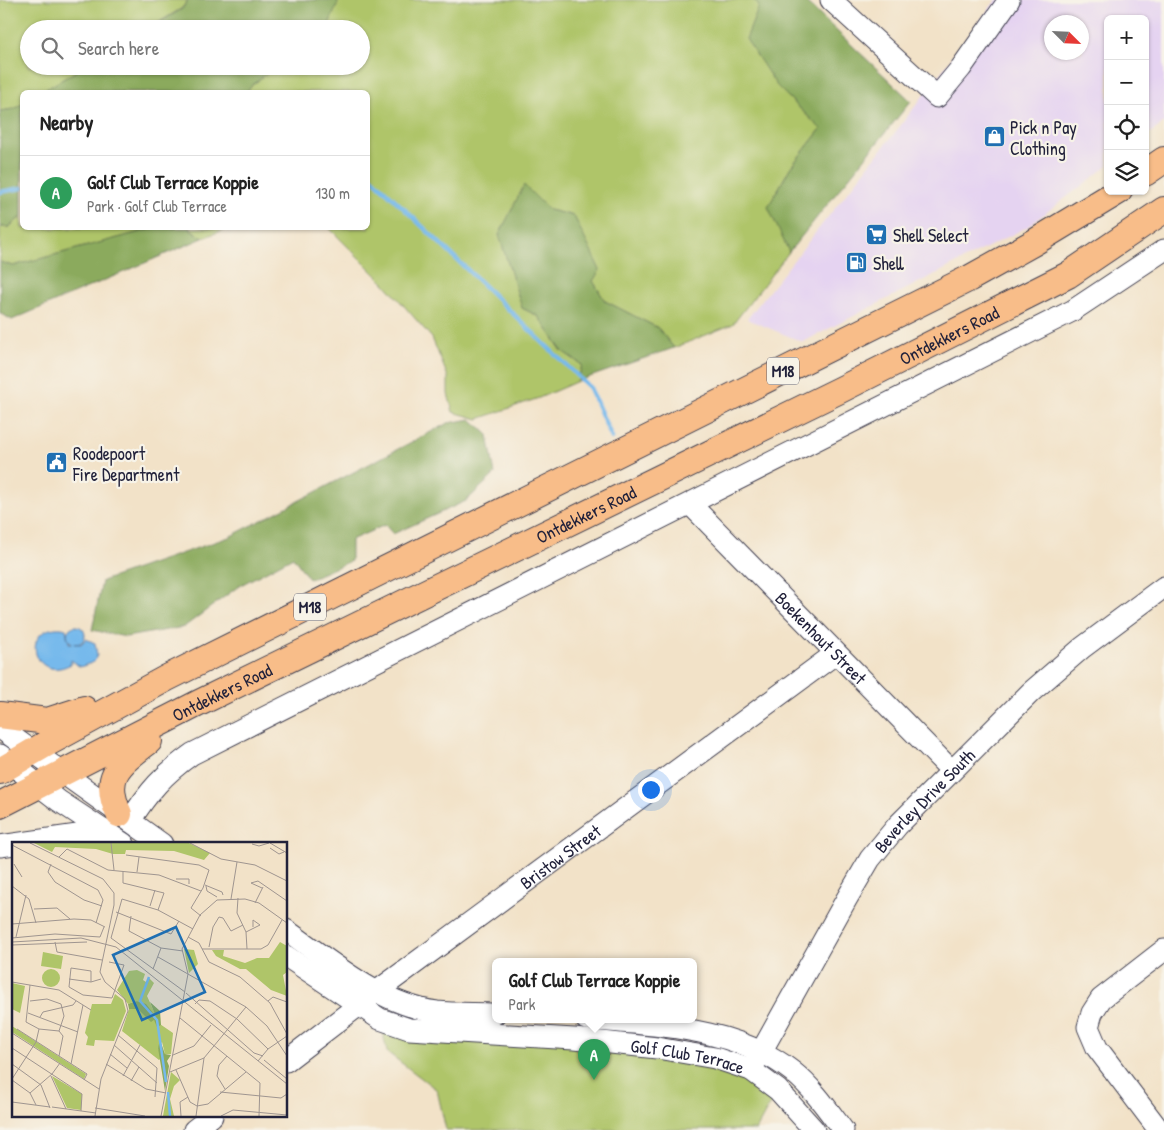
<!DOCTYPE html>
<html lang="en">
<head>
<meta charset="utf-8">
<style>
	body { margin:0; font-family:"Patrick Hand",sans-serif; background:#f6f6f6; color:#222 }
	.controls { position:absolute; right:15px; top:15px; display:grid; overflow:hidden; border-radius:8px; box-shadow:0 1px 4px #0004 }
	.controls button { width:45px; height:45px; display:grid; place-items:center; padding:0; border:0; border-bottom:1px solid #e0e0e0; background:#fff; color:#222; font:25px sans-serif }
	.compass { position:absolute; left:1044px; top:15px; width:45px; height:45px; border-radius:50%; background:#fff; box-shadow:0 1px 4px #0004; rotate:114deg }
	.you { position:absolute; left:650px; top:789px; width:18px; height:18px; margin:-12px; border:4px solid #fff; border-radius:50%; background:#1a73e8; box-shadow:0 0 0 8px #1a73e833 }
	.badge { display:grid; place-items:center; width:32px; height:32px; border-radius:50%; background:#2563eb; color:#fff; font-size:16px; font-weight:700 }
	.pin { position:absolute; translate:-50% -41px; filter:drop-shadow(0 1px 2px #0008) }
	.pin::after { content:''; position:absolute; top:26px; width:18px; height:15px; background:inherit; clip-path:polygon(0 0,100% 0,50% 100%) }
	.popup { position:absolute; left:492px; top:958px; width:205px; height:65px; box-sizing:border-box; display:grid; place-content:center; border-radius:8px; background:#fff; filter:drop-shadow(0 1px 4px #0005); font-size:16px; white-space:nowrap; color:#767676 }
	.popup b { font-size:19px; color:#222 }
	.popup::after { content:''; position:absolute; left:50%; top:100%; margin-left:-10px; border:10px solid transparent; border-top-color:#fff }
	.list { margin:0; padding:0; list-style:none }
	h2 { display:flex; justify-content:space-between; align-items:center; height:65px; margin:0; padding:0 20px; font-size:21px }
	h2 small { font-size:16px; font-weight:400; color:#767676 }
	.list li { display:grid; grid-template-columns:32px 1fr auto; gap:15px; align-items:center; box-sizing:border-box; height:75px; padding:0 20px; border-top:1px solid #e0e0e0 }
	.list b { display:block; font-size:19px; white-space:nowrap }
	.list p { margin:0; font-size:16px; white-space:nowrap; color:#767676 }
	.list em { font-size:16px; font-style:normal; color:#767676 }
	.icon { flex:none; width:28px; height:28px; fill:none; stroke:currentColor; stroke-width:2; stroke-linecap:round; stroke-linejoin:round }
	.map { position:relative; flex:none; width:1164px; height:1130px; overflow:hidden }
	.search { position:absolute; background:#fff; box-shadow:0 1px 4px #0004; left:20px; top:20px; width:350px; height:55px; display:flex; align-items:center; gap:12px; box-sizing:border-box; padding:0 18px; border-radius:28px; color:#767676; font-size:19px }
	.panel { position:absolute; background:#fff; box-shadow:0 1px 4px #0004; left:20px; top:90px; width:350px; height:140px; border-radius:8px }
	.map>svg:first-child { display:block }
</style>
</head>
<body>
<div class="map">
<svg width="1164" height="1130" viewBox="0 0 1164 1130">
	<rect width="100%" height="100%" fill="#f7f3e8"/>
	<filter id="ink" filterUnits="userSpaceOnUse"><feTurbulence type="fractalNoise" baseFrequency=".02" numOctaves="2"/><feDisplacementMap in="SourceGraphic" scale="10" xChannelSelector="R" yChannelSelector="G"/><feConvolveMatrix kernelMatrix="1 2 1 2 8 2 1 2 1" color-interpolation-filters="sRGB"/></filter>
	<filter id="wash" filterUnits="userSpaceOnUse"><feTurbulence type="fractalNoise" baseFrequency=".0096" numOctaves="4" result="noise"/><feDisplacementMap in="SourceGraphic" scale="20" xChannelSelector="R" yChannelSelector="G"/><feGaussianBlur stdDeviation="1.12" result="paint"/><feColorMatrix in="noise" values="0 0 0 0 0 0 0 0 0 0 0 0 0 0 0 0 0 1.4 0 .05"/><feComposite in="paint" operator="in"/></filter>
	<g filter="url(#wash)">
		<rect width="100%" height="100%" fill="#f2e2c8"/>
		<!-- built -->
		<path fill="#e5d3f1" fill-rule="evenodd" d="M996 0H1164V123L1145 137V19H1108V166L1027 227 803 342 747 319 901 125ZM1052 22H1082V52H1052Z"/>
		<!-- green -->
		<path fill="#afc569" stroke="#687452" d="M0 0H188L182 8 148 29H29V66H85L41 92H22V104L14 109 0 111Z
			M338 0H753L759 5 777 86 821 129 790 168 769 207 789 252 733 324 674 348 658 328 605 301 593 281 574 216 549 210 525 186 522 308 538 316 562 351 582 365 578 381 539 398 478 419 453 412 448 394V377L432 338 385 284 329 228H368V92H247L252 85 277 66H361V29H327Z
			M22 216V228H155L13 266 0 262V227H9Z
			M189 228H229L203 238Z
			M380 1019 657 1048 778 1090 756 1130H446L437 1090 387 1052Z"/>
		<!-- forest -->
		<path fill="#8baa5d" stroke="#56664c" d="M188 0H338V3L327 29H148L182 9Z
			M753 0H804L911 101 789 252 768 207 790 168 821 129 777 86 746 39 759 6Z
			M85 66H277L252 85 247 92H41Z
			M22 104V216L9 227H0V111L14 109Z
			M524 185 549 210 574 216 600 270 593 281 605 301 658 328 674 348 578 381 582 365 562 351 538 316 522 308 499 235Z
			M155 228H189L203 238 12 320 0 313V262L13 266Z
			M471 419 488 435 495 474 466 501 393 534 385 525 351 540V561L309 579 293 557 239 586 184 627 126 637 92 630 102 581 229 537 448 423Z"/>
		<!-- water -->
		<path fill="#76b9ec" stroke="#4c6e94" d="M67 635a9 9 0 1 1 18 0a9 9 0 1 1-18 0Z
			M62 628 66 629 69 643 81 644 86 639 95 643 97 655 94 662 80 667 71 660V664C32 685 19 625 62 628Z"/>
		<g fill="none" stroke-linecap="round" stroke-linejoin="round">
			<!-- stream -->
			<path stroke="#76b9ec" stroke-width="4.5" d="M368 174 590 388 612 438
				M0 192 22 188"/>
		</g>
	</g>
	<g filter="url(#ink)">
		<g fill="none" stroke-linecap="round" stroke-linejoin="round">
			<defs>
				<g id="minor">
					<path d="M831 0 937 97 961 68 1009 0"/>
					<path id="s1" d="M691 505 951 770"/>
					<path d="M0 728 162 844"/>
					<path d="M0 755 59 801 124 844"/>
					<path d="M130 821C148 792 164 774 192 754L1072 311 1164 250"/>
					<path d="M0 846 106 831"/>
					<path d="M286 930C333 963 379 1004 437 1012 456 1014 476 1013 495 1014"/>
					<path id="s2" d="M286 956 380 1019 409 1029 574 1039 657 1048 715 1058 751 1070 778 1090 814 1130"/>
					<path d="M586 1019C657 1026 735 1026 793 1072 813 1088 828 1110 843 1130"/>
					<path id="s3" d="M286 1061 376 992 835 654"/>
					<path id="s4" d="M751 1070 846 900 870 859 898 825 1031 692 1082 648 1164 587"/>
					<path d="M194 1130 212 1116"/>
					<path d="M1159 1130 1097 1048 1088 1027 1092 1013 1101 999 1164 950"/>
				</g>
				<g id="major">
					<path d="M1145 173 1164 160"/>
					<path d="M0 715 47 721 84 709"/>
					<path d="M0 771 46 744 167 678 970 278 1033 243 1119 191"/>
					<path id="s5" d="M0 805 199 703 840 390 1068 275 1164 210"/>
					<path d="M119 814C101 775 120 764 149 741"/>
				</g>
			</defs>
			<!-- minor casing -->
			<use href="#minor" stroke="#413f50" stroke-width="23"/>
			<!-- major casing -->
			<use href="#major" stroke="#413f50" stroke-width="28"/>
			<!-- minor -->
			<use href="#minor" stroke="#fff" stroke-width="21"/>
			<!-- major -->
			<use href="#major" stroke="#f8bd89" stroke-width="26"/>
		</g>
	</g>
	<!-- icons -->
	<defs>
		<symbol id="shop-square" viewBox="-11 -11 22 22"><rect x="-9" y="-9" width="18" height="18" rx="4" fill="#1f6fb2" stroke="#f7f3e8"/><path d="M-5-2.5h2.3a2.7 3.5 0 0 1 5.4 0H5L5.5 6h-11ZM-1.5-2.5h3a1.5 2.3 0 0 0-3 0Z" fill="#fff"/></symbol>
		<symbol id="supermarket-square" viewBox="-11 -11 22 22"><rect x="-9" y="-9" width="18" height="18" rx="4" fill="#1f6fb2" stroke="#f7f3e8"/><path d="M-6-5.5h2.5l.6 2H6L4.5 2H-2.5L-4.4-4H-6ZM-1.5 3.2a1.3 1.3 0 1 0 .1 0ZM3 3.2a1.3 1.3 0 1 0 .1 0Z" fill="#fff"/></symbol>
		<symbol id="fuel-square" viewBox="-11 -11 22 22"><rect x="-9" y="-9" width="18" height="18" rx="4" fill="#1f6fb2" stroke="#f7f3e8"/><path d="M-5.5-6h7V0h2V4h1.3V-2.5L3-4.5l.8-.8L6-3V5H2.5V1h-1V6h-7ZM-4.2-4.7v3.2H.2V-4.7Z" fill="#fff"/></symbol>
		<symbol id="civic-square" viewBox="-11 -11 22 22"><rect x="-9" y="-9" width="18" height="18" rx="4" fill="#1f6fb2" stroke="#f7f3e8"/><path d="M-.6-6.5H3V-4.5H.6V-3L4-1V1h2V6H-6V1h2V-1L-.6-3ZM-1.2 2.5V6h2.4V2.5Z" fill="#fff"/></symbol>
	</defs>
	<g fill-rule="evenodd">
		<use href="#shop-square" x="982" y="124" width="25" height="25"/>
		<use href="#supermarket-square" x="864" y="222" width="25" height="25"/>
		<use href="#fuel-square" x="844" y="250" width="25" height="25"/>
		<use href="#civic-square" x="44" y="450" width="25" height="25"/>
	</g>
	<g text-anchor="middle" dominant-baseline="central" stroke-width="4.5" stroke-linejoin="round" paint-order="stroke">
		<!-- shield labels -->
		<g fill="#f7f3e8" stroke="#62616f" stroke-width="1">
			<rect x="767" y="357.5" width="32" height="27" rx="4"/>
			<rect x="294" y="593.5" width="32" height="27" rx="4"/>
		</g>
		<g font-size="16" font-weight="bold" fill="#22223b">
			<text x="783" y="371">M18</text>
			<text x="310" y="607">M18</text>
		</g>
		<!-- poi labels -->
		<g font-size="18" fill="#22223b" stroke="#f7f3e8" text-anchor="start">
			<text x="1010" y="127">Pick n Pay<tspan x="1010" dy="21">Clothing</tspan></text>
			<text x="893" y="235">Shell Select</text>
			<text x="873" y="263">Shell</text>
			<text x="73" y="453">Roodepoort<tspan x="73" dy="21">Fire Department</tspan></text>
		</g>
		<!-- street labels -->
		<g font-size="18" fill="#22223b" stroke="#f7f3e8">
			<text stroke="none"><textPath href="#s5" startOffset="1059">Ontdekkers Road</textPath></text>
			<text stroke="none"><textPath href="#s5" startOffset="654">Ontdekkers Road</textPath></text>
			<text stroke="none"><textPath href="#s1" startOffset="186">Boekenhout Street</textPath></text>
			<text stroke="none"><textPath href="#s5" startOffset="249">Ontdekkers Road</textPath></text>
			<text stroke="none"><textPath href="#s4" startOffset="322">Beverley Drive South</textPath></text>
			<text stroke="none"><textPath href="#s3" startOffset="342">Bristow Street</textPath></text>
			<text stroke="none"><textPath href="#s2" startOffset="424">Golf Club Terrace</textPath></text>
		</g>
	</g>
	<!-- overview -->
	<g transform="translate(12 842)">
		<rect width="275" height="275" fill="#f2e2c8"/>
		<path d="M22 1H177L198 11 192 18 162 9 114 8 113 12H101L84 7 43 5 40 10ZM268 100 275 104V130L271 133 275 154 259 148 234 127H228L204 114 200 108H212L211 114 233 121 245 116H257ZM172 107 182 108 186 122 177 131ZM31 110 51 114 49 127 29 124ZM30 136a9 9 0 1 1 18 0a9 9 0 1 1-18 0ZM125 128 133 132 131 138 134 140 137 136 142 141 135 154 145 176 124 159 116 162 105 148 117 129ZM0 141 13 144 8 171 0 167ZM103 152 111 158 114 169 102 199 83 198 82 204 74 203 76 195 73 191 80 162H99ZM117 167H126L161 191 159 212H153L150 200 146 206 150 215 147 218 110 189ZM0 184 74 232 72 237 0 190ZM159 230 168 238 162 244 158 257 162 274H151ZM40 234 70 252 69 268 55 266Z" fill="#afc569"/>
		<path d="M124 159 134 162 144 175 138 160 148 169 149 183 145 185 142 178 139 180 126 167H117L116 162ZM148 198 153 212 159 213 155 219 157 224 153 249 146 206Z" fill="#8baa5d"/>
		<path fill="none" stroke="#76b9ec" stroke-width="2.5" d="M137 135 128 159 145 178 154 240M156 250 158 274"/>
		<path fill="none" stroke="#9f9590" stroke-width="1" d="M18 1 91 37 102 51V63L88 130 93 140 113 157 116 169 89 237 83 274M99 1 102 28M178 1 209 17 243 23 275 39M258 1 275 11M240 2 247 4 257 1M0 3 86 48 91 58 84 81M258 6 267 12 272 10M114 13 187 23 197 28 191 46 179 66 189 74M47 15 55 7 96 28 147 33 189 49M2 22 10 35M39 22 36 30 43 40 72 58 90 64M111 29V41L152 51 146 68M125 30 127 15M164 37H177V42M246 39 275 59M246 39 239 41 250 46M193 43 210 50 211 53M0 44 17 57 24 81M194 44 195 49 205 55M226 56 225 71 234 90 235 107M219 57 225 20M243 61 251 45M138 64 143 48M22 67 45 66 58 77M104 70 159 92 167 79M119 74 117 89 149 106 171 109M0 82 62 77 79 78 93 85M234 90 248 83 241 78V85M4 95 14 53M176 95 187 101 197 120 228 135 258 161 275 192M0 96 43 92 88 95 92 85M0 100 69 96 104 105 275 242M43 100 45 110 90 118M0 103 75 100M197 105 201 85 207 75 211 76 219 89 231 83M190 107H249L256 103 270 78M146 115 234 165 255 184 275 214M141 127 149 106M57 137 79 140 89 137M0 140 47 148 79 168M79 140V129L59 126 57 145 71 153 100 156 112 123 97 120M18 143 14 180 27 187 47 189M173 150 99 96 110 57 146 68 181 87M174 151 242 211 251 214M18 159 35 157 49 162 52 174 47 189M256 159 261 155 275 160M183 162 187 158 198 159 225 177 256 207M16 171 66 190M28 175 31 170 61 163 64 159M168 176 248 241 247 274M5 187 75 232 72 238M47 189 51 194 47 214M0 191 87 247M106 193 145 226 143 255M102 203 145 241M0 206 70 252 69 269M98 212 115 226M161 213 182 204 199 183M252 218 275 237M246 219 256 207 275 194M0 222 29 243 38 266M59 222 71 163M94 222 134 247 154 251M164 228 178 260 185 264 196 262 234 230M158 230 192 216M39 234 54 267M111 234 128 203M0 237 24 200 27 187M0 238 18 251 24 263M119 239 127 225M213 247 205 234 207 223 215 214M208 250 269 256 275 252M18 251 40 232 48 221M0 260 38 265M40 265 84 271M83 266 133 274M149 274 176 132 170 107 188 73 205 58 233 57 247 61 275 81M169 274 168 260 176 255M184 274 192 216 234 165M209 274 221 268 275 273"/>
		<path fill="#1f6fb2" fill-opacity="0.15" stroke="#1f6fb2" stroke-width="2.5" d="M164 85 193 150 130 178 101 113Z"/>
		<rect width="275" height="275" fill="none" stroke="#22223b" stroke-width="2.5"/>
	</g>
</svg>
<div class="controls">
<button>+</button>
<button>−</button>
<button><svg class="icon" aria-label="locate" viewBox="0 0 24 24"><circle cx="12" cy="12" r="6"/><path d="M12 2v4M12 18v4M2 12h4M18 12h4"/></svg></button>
<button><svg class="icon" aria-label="layers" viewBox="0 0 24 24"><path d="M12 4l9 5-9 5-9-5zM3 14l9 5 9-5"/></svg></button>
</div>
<svg class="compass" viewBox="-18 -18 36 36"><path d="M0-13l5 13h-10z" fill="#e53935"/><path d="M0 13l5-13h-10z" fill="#767676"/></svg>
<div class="you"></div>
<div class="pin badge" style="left:594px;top:1080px;background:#2e9e5b">A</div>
<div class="popup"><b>Golf Club Terrace Koppie</b>Park</div>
<div class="search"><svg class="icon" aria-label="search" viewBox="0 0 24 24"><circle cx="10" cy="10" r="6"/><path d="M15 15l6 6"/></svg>Search here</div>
<section class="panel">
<h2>Nearby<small></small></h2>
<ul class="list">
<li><span class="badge" style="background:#2e9e5b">A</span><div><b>Golf Club Terrace Koppie</b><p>Park · Golf Club Terrace</p></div><em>130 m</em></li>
</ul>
</section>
</div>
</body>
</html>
